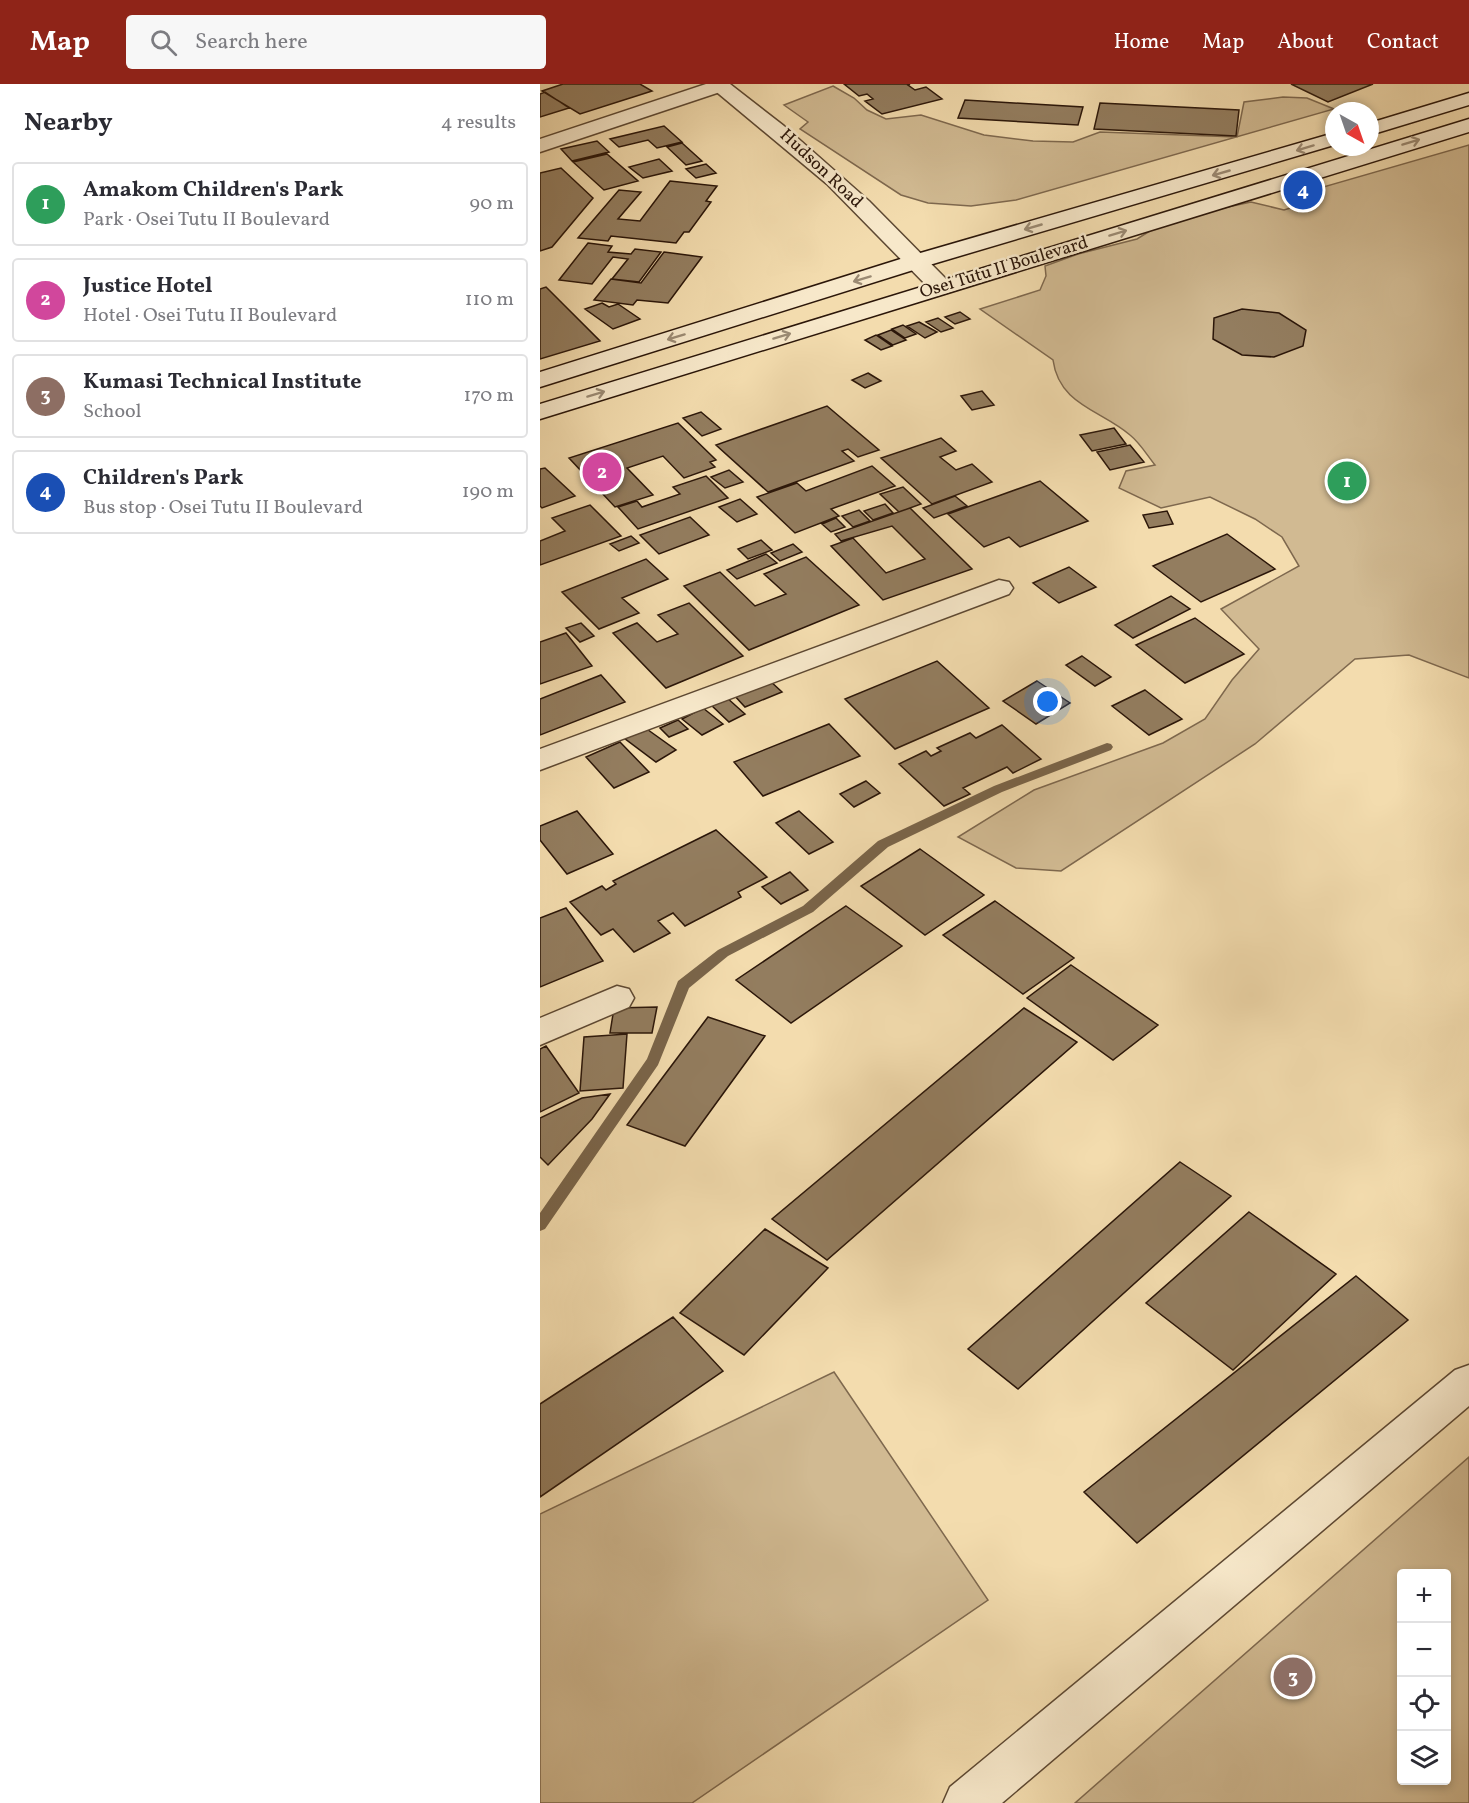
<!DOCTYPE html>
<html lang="en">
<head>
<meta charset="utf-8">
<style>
	body { margin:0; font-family:Vollkorn,serif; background:#f7f7f7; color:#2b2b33 }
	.controls { position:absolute; right:18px; bottom:18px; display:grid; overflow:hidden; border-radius:6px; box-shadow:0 3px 9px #0003 }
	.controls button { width:54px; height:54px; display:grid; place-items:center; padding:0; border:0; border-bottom:2px solid #e1e1e2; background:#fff; color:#2b2b33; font:30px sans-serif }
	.compass { position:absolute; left:785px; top:18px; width:54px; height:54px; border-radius:50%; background:#fff; box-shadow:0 3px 9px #0003; rotate:140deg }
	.you { position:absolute; left:508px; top:618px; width:21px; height:21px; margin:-15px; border:4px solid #fff; border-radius:50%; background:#1a73e8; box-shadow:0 0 0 9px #1a73e833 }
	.badge { display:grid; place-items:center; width:39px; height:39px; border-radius:50%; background:#8f2418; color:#fff; font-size:20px; font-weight:700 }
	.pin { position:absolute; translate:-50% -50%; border:3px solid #fff; box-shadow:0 2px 6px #0006 }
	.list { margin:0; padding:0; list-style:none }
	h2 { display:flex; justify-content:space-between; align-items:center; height:78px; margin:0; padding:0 24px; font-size:26px }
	h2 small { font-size:20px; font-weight:400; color:#7c7c81 }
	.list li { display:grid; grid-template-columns:39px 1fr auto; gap:18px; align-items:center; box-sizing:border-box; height:84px; margin:0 12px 12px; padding:0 12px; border:2px solid #e1e1e2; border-radius:6px }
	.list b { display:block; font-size:22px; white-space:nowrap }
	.list p { margin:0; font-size:20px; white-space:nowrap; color:#7c7c81 }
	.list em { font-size:20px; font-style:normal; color:#7c7c81 }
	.icon { flex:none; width:33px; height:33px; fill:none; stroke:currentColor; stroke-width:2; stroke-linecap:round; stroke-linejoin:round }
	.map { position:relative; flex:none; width:929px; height:1719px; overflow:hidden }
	header { display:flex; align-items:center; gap:36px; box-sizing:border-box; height:84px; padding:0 30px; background:#8f2418; color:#fff }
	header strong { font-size:28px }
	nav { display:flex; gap:33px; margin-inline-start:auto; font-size:21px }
	.search { width:420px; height:54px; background:#f7f7f7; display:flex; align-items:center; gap:15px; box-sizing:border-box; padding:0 21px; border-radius:6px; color:#7c7c81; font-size:22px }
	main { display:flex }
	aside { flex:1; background:#fff }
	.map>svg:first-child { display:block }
</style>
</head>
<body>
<header>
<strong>Map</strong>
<div class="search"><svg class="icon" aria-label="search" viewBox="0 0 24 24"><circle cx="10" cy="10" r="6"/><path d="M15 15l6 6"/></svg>Search here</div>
<nav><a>Home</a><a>Map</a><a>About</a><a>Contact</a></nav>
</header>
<main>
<aside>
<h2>Nearby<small>4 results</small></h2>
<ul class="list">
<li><span class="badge" style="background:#2e9e5b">1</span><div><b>Amakom Children's Park</b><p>Park · Osei Tutu II Boulevard</p></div><em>90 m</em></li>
<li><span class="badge" style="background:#d1479c">2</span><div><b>Justice Hotel</b><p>Hotel · Osei Tutu II Boulevard</p></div><em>110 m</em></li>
<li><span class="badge" style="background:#8d6e63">3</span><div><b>Kumasi Technical Institute</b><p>School</p></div><em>170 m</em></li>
<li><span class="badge" style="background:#1a4fb4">4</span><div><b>Children's Park</b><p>Bus stop · Osei Tutu II Boulevard</p></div><em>190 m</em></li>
</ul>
</aside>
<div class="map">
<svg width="929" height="1719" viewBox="0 0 929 1719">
	<rect width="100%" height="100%" fill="#f3dcae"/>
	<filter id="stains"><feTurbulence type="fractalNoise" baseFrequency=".00333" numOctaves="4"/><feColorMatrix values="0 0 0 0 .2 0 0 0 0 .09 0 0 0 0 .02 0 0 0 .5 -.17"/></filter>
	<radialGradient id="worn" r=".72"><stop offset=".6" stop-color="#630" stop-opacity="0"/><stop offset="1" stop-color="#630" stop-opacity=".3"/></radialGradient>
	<!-- green -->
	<path fill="#d1ba92" stroke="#7e684e" stroke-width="1.5" fill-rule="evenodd" d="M293 2 314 14 327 26 346 35 381 31 444 51 493 57 533 58 560 48 697 53 704 18 743 13 767 14 794 25 476 116 431 122 388 119 361 111 260 45 268 38 244 21Z
		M929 61V594L869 571 815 575 715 660 521 787 476 784 418 753 494 706 623 659 665 635 692 596 719 565 681 525 759 482 742 453 715 435 670 413 621 424 579 404 586 387 615 381C607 371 600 359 590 351 561 326 519 321 513 276L440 225 500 206 506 192 505 182 538 170 597 155 618 142 674 126 711 118 744 126 757 122 750 118 752 112Z
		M294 1288 448 1516 152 1719H0V1430Z
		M929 1373V1719H535ZM862 1490H906V1696H862Z"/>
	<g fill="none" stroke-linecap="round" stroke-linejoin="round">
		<!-- stream -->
		<path fill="#7a654a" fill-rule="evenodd" d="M567 659 571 660 573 663 571 666 462 708 348 763 273 828 188 872 149 904 118 981 5 1145 0 1147V1129L107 975 138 897 178 866 263 822 338 757 454 702Z"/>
	</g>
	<!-- building -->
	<path fill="#937d5f" stroke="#2b1609" stroke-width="1.5" d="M23 0H100L112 7 40 30 2 7Z
		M304 0H370L368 1 375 6 386 3 402 15 342 30 325 17 333 15 327 10 319 12Z
		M751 0H833L788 18Z
		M5 8 29 24 0 33V10Z
		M425 16 543 23 538 41 418 34Z
		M560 19 699 26 696 52 554 45Z
		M124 42 142 58 117 64 108 56 79 63 70 55Z
		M57 57 69 68 32 77 21 65Z
		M142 59 162 77 146 81 127 63Z
		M67 70 98 97 64 106 33 78Z
		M119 75 132 87 103 94 89 83Z
		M166 80 176 89 156 94 146 85Z
		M21 84 53 114 12 163 0 167V89Z
		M130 97 177 102 166 117 171 118 149 148H144L136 159 71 152 68 157 38 154 79 106 101 108 78 135 100 137Z
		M48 159 72 162 68 168 91 170 95 165 121 168 99 198 72 195 88 175 73 173 52 200 19 196Z
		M124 168 162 173 128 219 97 216 93 221 54 216 71 195 101 199Z
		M6 203 60 257 0 275V205Z
		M62 219 69 223 78 220 100 235 73 245 45 225Z
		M702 225 739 229 766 246 763 262 734 273 702 271 673 255 674 234Z
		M420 228 430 235 415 240 405 233Z
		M398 234 413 244 401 248 386 238Z
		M379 238 397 248 385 254 367 242Z
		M363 241 376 250 365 254 352 245Z
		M351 246 366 256 353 261 338 251Z
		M336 251 352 262 341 266 325 256Z
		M328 289 341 297 325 304 312 296Z
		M442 307 454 321 432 326 421 312Z
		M287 322 339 366 318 373 308 365 302 367 314 377 228 408 176 361Z
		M161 328 181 345 162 352 143 334Z
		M138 339 176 376 170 378 175 383 144 394 123 372 87 384 113 411 75 423 29 374Z
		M574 344 586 360 552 367 540 351Z
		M401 354 416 367 400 373 416 386 432 380 452 398 392 420 341 374Z
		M590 361 604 378 570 386 557 368Z
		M332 382 355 402 291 425 299 432 255 449 217 413 257 399 266 407Z
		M5 384 35 412 2 424 0 422V385Z
		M189 386 203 398 185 404 171 393Z
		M166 392 188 414 98 445 78 423 97 417 102 423 140 410 133 403Z
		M500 397 548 437 480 463 469 453 444 463 408 430Z
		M363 403 381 420 359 428 340 410Z
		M415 412 427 422 394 434 383 424Z
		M200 415 217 430 197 438 179 423Z
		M345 420 353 429 333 436 324 427Z
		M50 421 81 452 0 481V457L25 447 12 434Z
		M370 424 432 485 343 516 291 462 313 454 346 489 385 475 352 442 301 457 295 450Z
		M319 426 330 437 313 443 302 432Z
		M627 427 633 440 609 444 603 431Z
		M150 433 169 451 119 470 100 451Z
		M296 434 305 443 291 448 282 440Z
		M687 450 735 485 661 518 613 482Z
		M91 452 99 459 79 467 70 460Z
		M221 456 232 466 208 475 198 465Z
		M253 460 262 468 240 477 231 469Z
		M226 470 237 479 197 495 187 486Z
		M266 473 319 521 209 566 144 502 180 488 215 522 246 510 224 490Z
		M106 475 128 495 82 514 99 529 59 545 22 508Z
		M529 483 556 503 519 519 493 499Z
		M631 512 650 525 593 554 575 541Z
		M149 519 203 572 126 604 73 549 97 539 117 558 138 550 118 531Z
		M655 534 704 570 645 599 596 561Z
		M41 539 54 552 40 558 26 544Z
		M26 549 52 582 0 600V558Z
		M542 572 571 593 555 602 526 581Z
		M397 577 449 624 355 665 305 615Z
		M61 591 85 618 0 651V615Z
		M229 596 242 608 205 623 193 610Z
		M497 597 530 619 496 640 463 617Z
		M605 606 642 635 609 651 572 622Z
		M186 613 205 630 189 638 170 620Z
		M163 624 183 640 162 651 142 635Z
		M138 636 148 645 129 653 120 644Z
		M289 640 320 672 223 712 194 678Z
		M462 641 501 675 473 689 467 683 423 704 430 710 404 722 359 680 386 667 391 672 401 667 397 664 430 649 436 654Z
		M104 643 136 666 116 678 84 654Z
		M80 658 109 688 74 704 46 673Z
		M326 697 340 709 314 723 300 710Z
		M37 727 73 770 27 790 0 756V742Z
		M259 727 293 758 269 770 236 739Z
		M176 746 227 793 198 808 201 813 145 842 133 829 118 837 130 849 94 868 73 845 61 851 30 818 62 802 66 806 76 800 73 797Z
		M380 765 444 811 385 851 321 802Z
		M250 788 268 806 241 820 222 803Z
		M455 817 534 874 483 910 403 851Z
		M306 822 362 862 251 939 196 896Z
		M26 824 63 877 0 903V834Z
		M531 881 618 941 573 976 487 914Z
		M117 923 112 949H70L74 924Z
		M484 924 537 958 287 1176 232 1135Z
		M168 933 225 952 145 1062 87 1041Z
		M87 950 83 1004 40 1007 44 953Z
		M6 962 39 1009 0 1028V965Z
		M70 1010 52 1035 8 1081 0 1073V1034L42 1014Z
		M640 1078 691 1112 478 1305 428 1265Z
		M709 1128 796 1190 693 1286 606 1219Z
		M225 1145 288 1184 204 1271 140 1229Z
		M816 1192 868 1236 597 1459 544 1408Z
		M133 1233 183 1287 0 1413V1320Z"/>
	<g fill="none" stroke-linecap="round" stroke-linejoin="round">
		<defs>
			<path id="minor" d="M166 0H187L189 2 186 6 0 68V55Z
				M459 496 469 498 473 504 469 510 0 686V665Z
				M77 902 89 905 94 914 89 923 0 961V934Z
				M929 1281V1322L462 1719H403L410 1703 915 1286Z"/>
			<path id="tertiary" d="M167 0H190L244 42 329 117 409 198 412 203 409 208 401 210 393 208 287 100Z"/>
			<path id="secondary" d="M929 9V21L830 51V39Z
				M929 35V48L0 335V320Z
				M794 49V61L386 182 0 303V288L370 172Z"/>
		</defs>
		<!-- minor casing -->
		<use href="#minor" stroke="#5d4832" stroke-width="3"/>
		<!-- tertiary casing -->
		<use href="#tertiary" stroke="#5d4832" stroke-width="3"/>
		<!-- secondary casing -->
		<use href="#secondary" stroke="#2b1609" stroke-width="3"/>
		<!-- minor -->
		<use href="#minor" fill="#f7e8ca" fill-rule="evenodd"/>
		<!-- tertiary -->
		<use href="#tertiary" fill="#f7e8ca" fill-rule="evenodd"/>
		<!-- secondary -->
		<use href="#secondary" fill="#f7e8ca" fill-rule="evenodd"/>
	</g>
	<!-- one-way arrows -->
	<defs><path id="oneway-shaft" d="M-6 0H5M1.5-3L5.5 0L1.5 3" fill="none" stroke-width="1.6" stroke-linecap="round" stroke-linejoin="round" transform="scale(1.5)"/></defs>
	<g stroke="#9b8a73">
		<use href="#oneway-shaft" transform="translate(871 58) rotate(-17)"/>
		<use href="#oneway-shaft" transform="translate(765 64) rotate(163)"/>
		<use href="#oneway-shaft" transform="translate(681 89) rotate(164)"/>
		<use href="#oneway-shaft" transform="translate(493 143) rotate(164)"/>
		<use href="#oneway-shaft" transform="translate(578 149) rotate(-17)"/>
		<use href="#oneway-shaft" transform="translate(322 195) rotate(163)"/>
		<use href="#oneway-shaft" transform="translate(242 252) rotate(-17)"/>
		<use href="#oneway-shaft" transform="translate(136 253) rotate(163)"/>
		<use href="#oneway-shaft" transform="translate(56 310) rotate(-17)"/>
	</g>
	<g text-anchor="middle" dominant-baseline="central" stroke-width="5" stroke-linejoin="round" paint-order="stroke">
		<!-- far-street labels -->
		<g font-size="18" fill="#2b1609" stroke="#f7e8ca">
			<text transform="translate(281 85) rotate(43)">Hudson Road</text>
			<text transform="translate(464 184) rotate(-17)">Osei Tutu II Boulevard</text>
		</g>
	</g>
	<rect width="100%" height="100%" filter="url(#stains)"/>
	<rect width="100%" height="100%" fill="url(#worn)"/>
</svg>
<div class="controls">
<button>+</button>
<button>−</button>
<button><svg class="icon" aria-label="locate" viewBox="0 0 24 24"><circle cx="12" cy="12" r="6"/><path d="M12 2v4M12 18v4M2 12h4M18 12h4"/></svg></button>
<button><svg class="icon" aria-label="layers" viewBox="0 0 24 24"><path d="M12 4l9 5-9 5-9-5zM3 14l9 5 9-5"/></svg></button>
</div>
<svg class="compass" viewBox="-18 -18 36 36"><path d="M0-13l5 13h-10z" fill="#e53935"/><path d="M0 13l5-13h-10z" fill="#7c7c81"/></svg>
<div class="you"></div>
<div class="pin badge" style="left:807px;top:397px;background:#2e9e5b">1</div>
<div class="pin badge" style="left:62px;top:388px;background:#d1479c">2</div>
<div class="pin badge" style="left:753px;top:1593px;background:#8d6e63">3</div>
<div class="pin badge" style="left:763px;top:106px;background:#1a4fb4">4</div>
</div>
</main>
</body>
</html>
